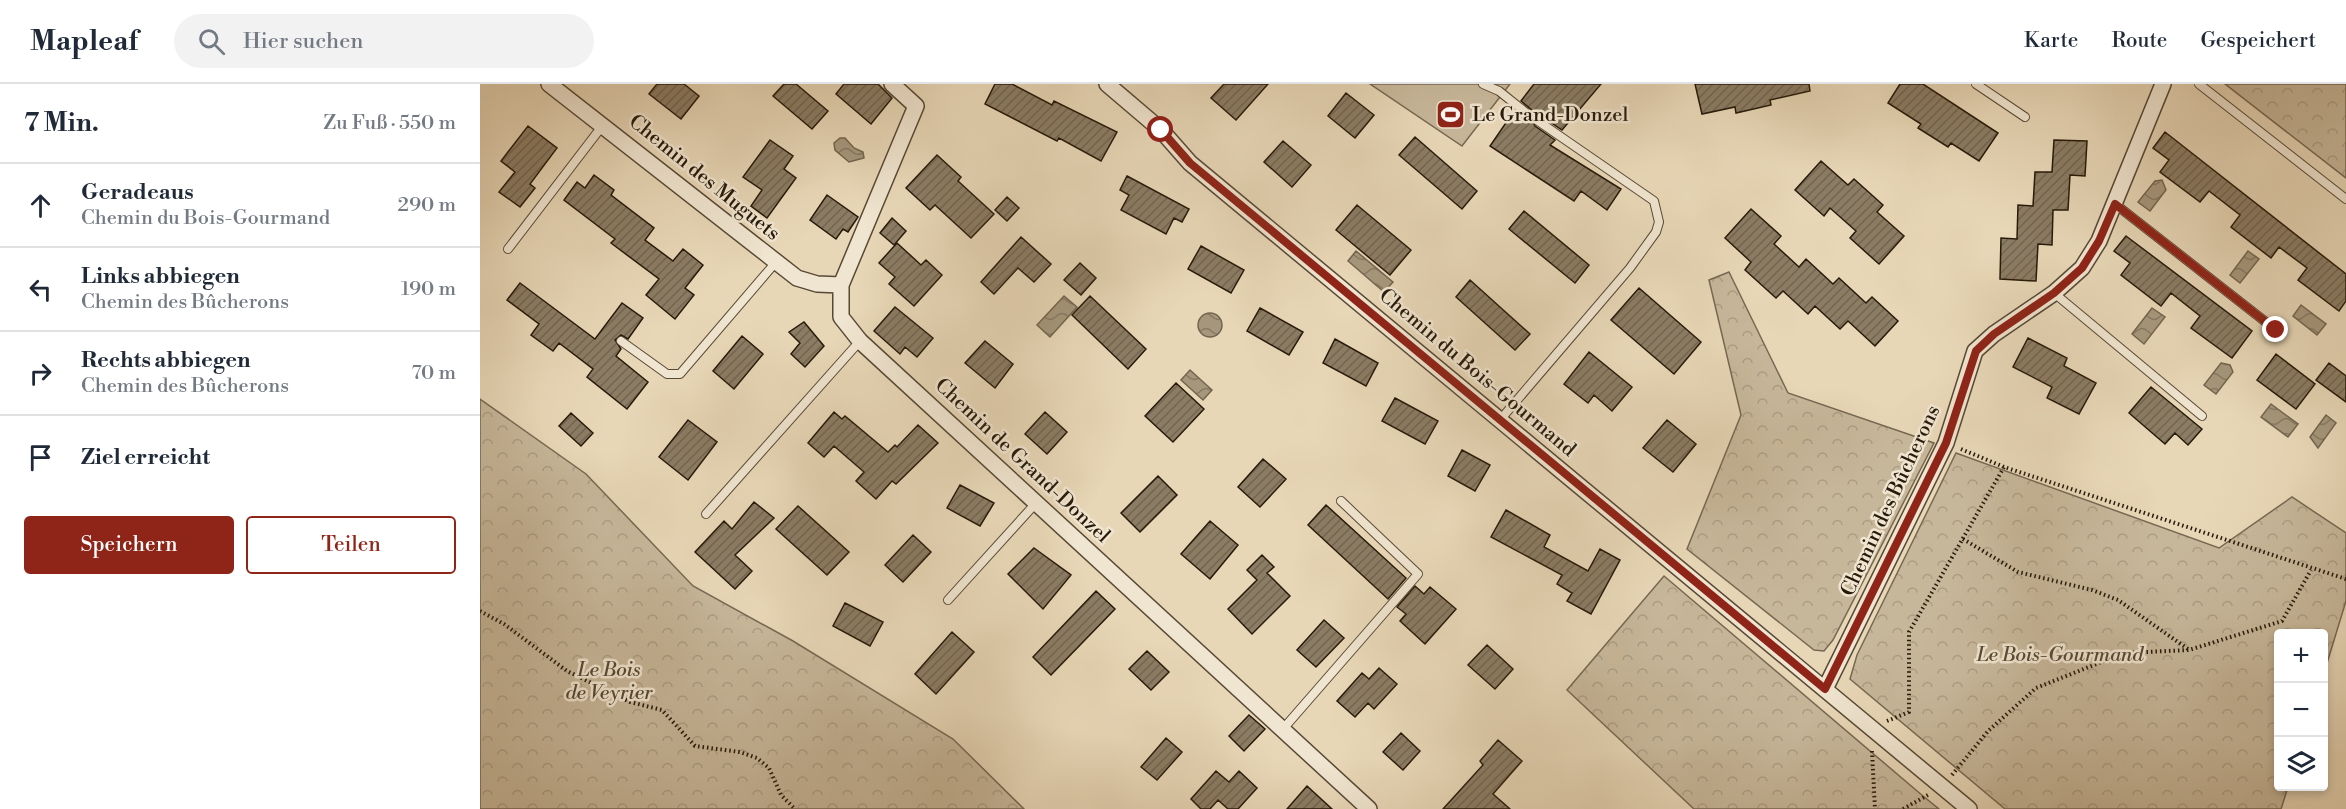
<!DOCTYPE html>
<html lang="de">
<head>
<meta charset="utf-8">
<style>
	body { margin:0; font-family:"Libre Bodoni",serif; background:#f2f2f3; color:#1f2937 }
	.controls { position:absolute; right:18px; bottom:18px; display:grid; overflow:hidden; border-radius:6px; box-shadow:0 3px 9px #0003 }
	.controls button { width:54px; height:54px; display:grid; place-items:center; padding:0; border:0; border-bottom:2px solid #e0e1e3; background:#fff; color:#1f2937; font:30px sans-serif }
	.stop { position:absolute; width:18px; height:18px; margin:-14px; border:4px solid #8f2418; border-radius:50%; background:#fff }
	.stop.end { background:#8f2418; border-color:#fff; box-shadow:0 2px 6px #0008 }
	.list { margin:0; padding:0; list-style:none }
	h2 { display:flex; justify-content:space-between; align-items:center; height:78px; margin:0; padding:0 24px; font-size:26px }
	h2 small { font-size:20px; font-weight:400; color:#747a83 }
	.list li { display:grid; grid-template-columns:39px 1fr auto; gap:18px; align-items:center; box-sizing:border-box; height:84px; padding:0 24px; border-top:2px solid #e0e1e3 }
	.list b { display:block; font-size:22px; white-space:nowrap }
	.list p { margin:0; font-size:20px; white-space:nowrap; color:#747a83 }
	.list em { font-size:20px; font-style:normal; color:#747a83 }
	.actions { display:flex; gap:12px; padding:18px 24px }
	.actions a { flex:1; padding:14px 0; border:2px solid #8f2418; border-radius:6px; text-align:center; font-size:21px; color:#8f2418 }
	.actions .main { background:#8f2418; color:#fff }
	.icon { flex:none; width:33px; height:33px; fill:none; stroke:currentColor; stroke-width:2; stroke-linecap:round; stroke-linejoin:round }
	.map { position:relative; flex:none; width:1866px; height:725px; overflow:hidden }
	header { display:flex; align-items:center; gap:36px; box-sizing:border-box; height:84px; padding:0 30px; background:#fff; border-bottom:2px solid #e0e1e3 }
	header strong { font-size:28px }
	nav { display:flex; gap:33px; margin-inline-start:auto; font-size:21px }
	.search { width:420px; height:54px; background:#f2f2f3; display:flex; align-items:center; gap:15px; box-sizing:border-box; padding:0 21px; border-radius:33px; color:#747a83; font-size:22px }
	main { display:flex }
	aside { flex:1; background:#fff }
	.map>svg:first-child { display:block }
</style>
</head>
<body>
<header>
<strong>Mapleaf</strong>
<div class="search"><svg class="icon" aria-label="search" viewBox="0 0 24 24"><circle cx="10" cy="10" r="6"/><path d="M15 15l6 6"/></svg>Hier suchen</div>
<nav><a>Karte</a><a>Route</a><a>Gespeichert</a></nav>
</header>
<main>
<aside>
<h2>7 Min.<small>Zu Fuß · 550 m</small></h2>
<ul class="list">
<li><svg class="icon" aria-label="ahead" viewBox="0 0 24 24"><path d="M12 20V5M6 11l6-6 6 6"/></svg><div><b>Geradeaus</b><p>Chemin du Bois-Gourmand</p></div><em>290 m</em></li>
<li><svg class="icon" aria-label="left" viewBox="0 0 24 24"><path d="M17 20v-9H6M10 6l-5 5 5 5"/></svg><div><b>Links abbiegen</b><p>Chemin des Bûcherons</p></div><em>190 m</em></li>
<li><svg class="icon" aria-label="right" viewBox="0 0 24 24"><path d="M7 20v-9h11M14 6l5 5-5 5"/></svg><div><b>Rechts abbiegen</b><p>Chemin des Bûcherons</p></div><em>70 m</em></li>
<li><svg class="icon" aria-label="arrive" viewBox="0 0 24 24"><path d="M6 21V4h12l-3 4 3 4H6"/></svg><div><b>Ziel erreicht</b></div></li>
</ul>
<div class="actions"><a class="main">Speichern</a><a>Teilen</a></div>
</aside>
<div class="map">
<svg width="1866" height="725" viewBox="0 0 1866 725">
	<defs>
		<pattern id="forest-crowns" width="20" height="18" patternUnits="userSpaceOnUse" patternTransform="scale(1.5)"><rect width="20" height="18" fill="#c7b79a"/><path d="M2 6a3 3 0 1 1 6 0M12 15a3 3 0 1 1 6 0" fill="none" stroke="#ab9d83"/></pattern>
		<pattern id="water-waves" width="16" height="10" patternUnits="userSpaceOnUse" patternTransform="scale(1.5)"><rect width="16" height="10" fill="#a6977c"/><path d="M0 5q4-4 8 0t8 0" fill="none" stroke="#877a64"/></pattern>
		<pattern id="building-hatch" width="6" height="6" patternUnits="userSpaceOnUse" patternTransform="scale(1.5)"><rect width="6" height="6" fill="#8b7c64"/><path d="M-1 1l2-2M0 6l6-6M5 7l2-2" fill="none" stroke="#726551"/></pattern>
	</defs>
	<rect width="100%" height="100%" fill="#e8d7b7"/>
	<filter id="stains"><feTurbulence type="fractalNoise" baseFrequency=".00333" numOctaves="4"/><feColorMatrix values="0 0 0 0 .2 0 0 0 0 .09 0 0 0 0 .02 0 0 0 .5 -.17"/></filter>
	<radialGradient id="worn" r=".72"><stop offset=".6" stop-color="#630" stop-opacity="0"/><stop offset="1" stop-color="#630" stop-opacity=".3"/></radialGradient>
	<!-- forest -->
	<path fill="url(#forest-crowns)" stroke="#776852" stroke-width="1.5" d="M1745 0H1866V94Z
		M1249 188 1308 309 1454 359 1353 556 1344 567 1334 566 1207 465 1261 331 1229 196Z
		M0 315 106 390 213 502 313 557 473 655 544 725H0Z
		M1476 369 1739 464 1812 413 1866 449V517L1844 589V550H1798V702L1808 703 1801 725H1525L1370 595 1377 571Z
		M1184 492 1443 712 1459 725H1214L1087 606Z"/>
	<!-- pitch -->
	<path fill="#c7b79a" stroke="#776852" stroke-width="1.5" d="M890 0H1030L982 62Z"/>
	<!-- water -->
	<path fill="url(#water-waves)" stroke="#73654e" stroke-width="1.5" d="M360 54H365L374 64 383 68 384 74 369 78 355 66 354 59Z
		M1682 96 1686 106 1670 127 1658 118 1675 97Z
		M876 167 913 198 904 208 868 177Z
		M1768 167 1779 175 1760 199 1750 191Z
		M584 212 597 223 570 253 557 241Z
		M1821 221 1846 240 1837 251 1813 232Z
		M1672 224 1685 233 1664 260 1652 250Z
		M718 241a12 12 0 1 1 24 0a12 12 0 1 1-24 0Z
		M1741 279 1750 281 1753 288 1736 310 1724 301Z
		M710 286 732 306 723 316 701 296Z
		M1791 320 1818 340 1808 353 1781 333Z
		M1846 331 1856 339 1838 364 1830 353Z"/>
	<!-- building -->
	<path fill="url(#building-hatch)" stroke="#271a0a" stroke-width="1.5" d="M177 0H204L219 12 201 35 169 10Z
		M304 0H316L348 27 332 45 293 12Z
		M364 0H398L412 14 391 40 356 10Z
		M515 0H532L572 21 574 17 637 48 621 77 579 54 577 57 505 20Z
		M744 0H788L756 36 731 14Z
		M1054 0H1121L1082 46 1061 32H1055L1053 27 1041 17Z
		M1215 0H1329L1330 7 1290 16 1291 21 1256 29 1255 23 1222 30Z
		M1420 0H1443L1518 49 1499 77 1471 59 1468 63 1438 44 1441 40 1408 19Z
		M866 9 894 31 875 54 848 32Z
		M1034 27 1046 36H1052L1055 42 1075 56 1070 61 1141 105 1127 126 1101 107 1094 117 1010 62Z
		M48 42 77 64 50 100 55 104 40 123 19 108 35 88 21 77Z
		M1685 48 1866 190V217L1859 227 1818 196 1827 184 1799 163 1791 174 1751 143 1760 131 1729 107 1720 118 1680 88 1689 76 1673 64Z
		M935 53 997 107 982 125 919 71Z
		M290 56 313 72 304 85 316 94 287 134 271 122 282 106 263 93Z
		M1574 56 1607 57 1605 92 1590 91 1588 126H1573L1572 161 1558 160 1556 197 1520 195 1521 154 1537 155 1538 121 1553 122 1555 88H1572Z
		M803 57 831 81 812 103 784 78Z
		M457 71 481 93 478 97 514 130 491 154 455 121 450 126 426 104Z
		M1341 77 1368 101 1374 95 1403 121 1397 128 1424 152 1399 180 1370 154 1376 147 1350 124 1344 132 1315 106Z
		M114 91 134 106 131 111 174 144 165 156 193 177 203 165 223 181 205 204 214 211 195 235 166 211 179 195 131 159 135 155 84 116 97 98 105 104Z
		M647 92 709 125 702 138 694 134 686 150 641 126 649 111 640 106Z
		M347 111 378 133 368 148 363 145 356 155 330 136Z
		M527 113 539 124 527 137 515 126Z
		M877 121 931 166 910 191 856 146Z
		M1271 125 1301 152 1294 160 1319 183 1326 175 1353 200 1359 194 1386 219 1392 213 1418 237 1395 262 1368 237 1360 245 1335 222 1328 230 1303 207 1296 214 1265 186 1271 178 1245 154Z
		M1044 127 1109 181 1095 199 1029 145Z
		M412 134 426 147 414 161 400 149Z
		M1646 152 1772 247 1752 274 1711 244 1720 232 1691 209 1681 222 1641 191 1650 179 1634 167Z
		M541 153 571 180 554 198 538 184 514 210 501 198Z
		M417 159 441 181 446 176 462 191 434 222 409 200 415 193 399 179Z
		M721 162 764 186 751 209 708 185Z
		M600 179 616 194 601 211 584 196Z
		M990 196 1050 250 1035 266 976 213Z
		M40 199 115 255 142 219 163 234 148 255 141 251 135 256 141 265 136 272 168 298 147 325 107 293 113 285 79 259 73 267 51 251 59 240 27 216Z
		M1159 204 1221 258 1194 290 1131 236Z
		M610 212 666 265 648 285 592 231Z
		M415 223 453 254 437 273 425 263 420 270 394 247Z
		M780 224 823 248 809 271 767 247Z
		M324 238 344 262 325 283 311 270 320 259 309 248Z
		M262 252 283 270 254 305 233 287Z
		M1548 254 1587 274 1584 282 1616 299 1599 330 1567 314 1572 303 1533 283Z
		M855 255 898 279 886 302 843 279Z
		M505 257 533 280 515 304 485 279Z
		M1109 268 1152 303 1132 327 1114 311 1108 319 1084 300Z
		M1796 270 1835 300 1816 325 1777 296Z
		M1849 279 1866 292V318L1836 296Z
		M696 299 724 325 693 358 665 332Z
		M1671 303 1722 345 1708 361 1695 349 1685 360 1649 329Z
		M915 314 958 337 945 360 902 337Z
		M354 328 362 335 365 332 408 368 415 361 417 363 438 341 458 359 416 400 412 397 396 415 376 397 384 388 354 362 344 373 328 359Z
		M565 328 587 348 567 370 545 350Z
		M91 329 113 349 101 362 79 342Z
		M208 336 237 358 208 396 179 373Z
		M1187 336 1216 360 1193 388 1163 364Z
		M982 366 1010 381 995 407 968 392Z
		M783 375 806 395 780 423 758 403Z
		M678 392 697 411 660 448 641 429Z
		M480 401 514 419 500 442 467 424Z
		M274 418 294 434 255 471 272 487 255 505 215 468 244 437 252 445Z
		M846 421 926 494 908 515 828 441Z
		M318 422 369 468 347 491 296 445Z
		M1026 426 1070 451 1064 463 1108 487 1120 465 1140 476 1111 530 1087 517 1092 509 1077 500 1082 491 1011 453Z
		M730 437 758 461 730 495 701 470Z
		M433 451 451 468 423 498 405 481Z
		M554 464 591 491 563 525 528 490Z
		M782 471 794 483 787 489 810 512 772 550 748 525 777 496 767 486Z
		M935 502 944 510 950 503 976 525 945 560 920 537 926 530 917 523Z
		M616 507 635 525 571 591 553 573Z
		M365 519 403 538 390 562 353 542Z
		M844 536 864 554 836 583 817 566Z
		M472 548 494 568 456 610 435 590Z
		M1007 561 1033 585 1015 605 988 581Z
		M667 567 689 588 671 606 649 585Z
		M899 584 917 600 894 625 888 619 875 633 857 617 882 589 889 595Z
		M769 631 785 645 764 667 749 652Z
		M921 649 940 667 923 686 903 668Z
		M686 654 702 668 677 696 661 683Z
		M1018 656 1042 677 1013 710 1030 725H963L1003 681 1000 677Z
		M736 687 749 698 759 687 777 704 758 725H748L738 716 730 725H721L711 715Z
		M827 702 852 725H807Z"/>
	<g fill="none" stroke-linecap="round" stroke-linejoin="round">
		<defs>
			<path id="lane" d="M1003 0 1019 7 1049 31
				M1496 0 1545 33
				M1719 0 1866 115
				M1635 120 1796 246
				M28 165 123 41
				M1574 209 1722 332
				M141 257 187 290H200L296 178
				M1020 336 1150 184 1176 148 1179 138 1174 117 1058 37
				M226 430 380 257
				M468 516 556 419
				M803 645 938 490 861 417"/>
			<path id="street" d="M69 0 317 194 337 200 361 201
				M412 0 436 22 361 201V233L380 257 889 725
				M627 0 681 46 710 79 1489 725
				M1345 605 1466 359 1495 267 1514 250 1574 209 1602 184 1619 157 1683 0"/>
		</defs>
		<!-- lane casing -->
		<use href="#lane" stroke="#574935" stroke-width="10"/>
		<!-- street casing -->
		<use href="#street" stroke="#574935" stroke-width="18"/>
		<!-- path -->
		<path stroke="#271a0a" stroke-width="4" stroke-dasharray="1.5 3" stroke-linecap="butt" d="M1481 365 1524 383 1866 495
			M1483 455 1538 488 1612 506 1638 516 1708 565
			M0 527 24 540 87 587 150 618 182 626 215 662 260 668 277 674 289 684 301 711 315 725
			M1407 637 1429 628V548L1524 383
			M1392 667 1395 725
			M1472 691 1508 647 1556 604 1644 569 1709 566 1802 537 1831 486
			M1423 725 1448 711"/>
		<!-- lane -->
		<use href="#lane" stroke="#f0e5d0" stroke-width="8"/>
		<!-- street -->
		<use href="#street" stroke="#f0e5d0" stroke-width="15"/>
	</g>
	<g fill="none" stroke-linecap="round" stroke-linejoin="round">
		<!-- route -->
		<path stroke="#8f2418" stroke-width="8" d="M681 46 710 79 1345 605 1466 359 1496 267 1514 250 1574 209 1602 184 1619 157 1635 120 1796 246"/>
	</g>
	<!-- icons -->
	<defs>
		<symbol id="stadium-square" viewBox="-11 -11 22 22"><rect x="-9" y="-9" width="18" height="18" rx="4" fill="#8f2418" stroke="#f0e5d0"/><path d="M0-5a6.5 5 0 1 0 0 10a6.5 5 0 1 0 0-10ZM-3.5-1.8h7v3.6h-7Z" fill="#fff"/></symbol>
	</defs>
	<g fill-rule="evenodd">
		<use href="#stadium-square" x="954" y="14" width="33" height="33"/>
	</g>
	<g text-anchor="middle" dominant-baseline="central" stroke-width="5" stroke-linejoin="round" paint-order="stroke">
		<!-- poi labels -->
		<g font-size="20" fill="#271a0a" stroke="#f0e5d0" text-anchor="start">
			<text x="992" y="31">Le Grand-Donzel</text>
		</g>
		<!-- street labels -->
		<g font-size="20" fill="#271a0a" stroke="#f0e5d0">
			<text transform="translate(224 94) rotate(39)">Chemin des Muguets</text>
			<text transform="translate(997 289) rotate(40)">Chemin du Bois-Gourmand</text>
			<text transform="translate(542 377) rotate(43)">Chemin de Grand-Donzel</text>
			<text transform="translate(1411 417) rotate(-65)">Chemin des Bûcherons</text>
		</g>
		<!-- park labels -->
		<g font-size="20" font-style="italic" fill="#574935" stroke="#f0e5d0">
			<text x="1580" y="571">Le Bois-Gourmand</text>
			<text x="129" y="586">Le Bois<tspan x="129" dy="23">de Veyrier</tspan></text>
		</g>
	</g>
	<rect width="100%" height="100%" filter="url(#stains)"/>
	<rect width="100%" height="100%" fill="url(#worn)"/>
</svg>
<div class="controls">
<button>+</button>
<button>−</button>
<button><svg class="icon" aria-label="layers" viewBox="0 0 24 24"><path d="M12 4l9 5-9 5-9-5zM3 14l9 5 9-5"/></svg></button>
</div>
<div class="stop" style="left:681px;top:46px"></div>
<div class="stop end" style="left:1796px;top:246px"></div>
</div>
</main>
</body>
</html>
